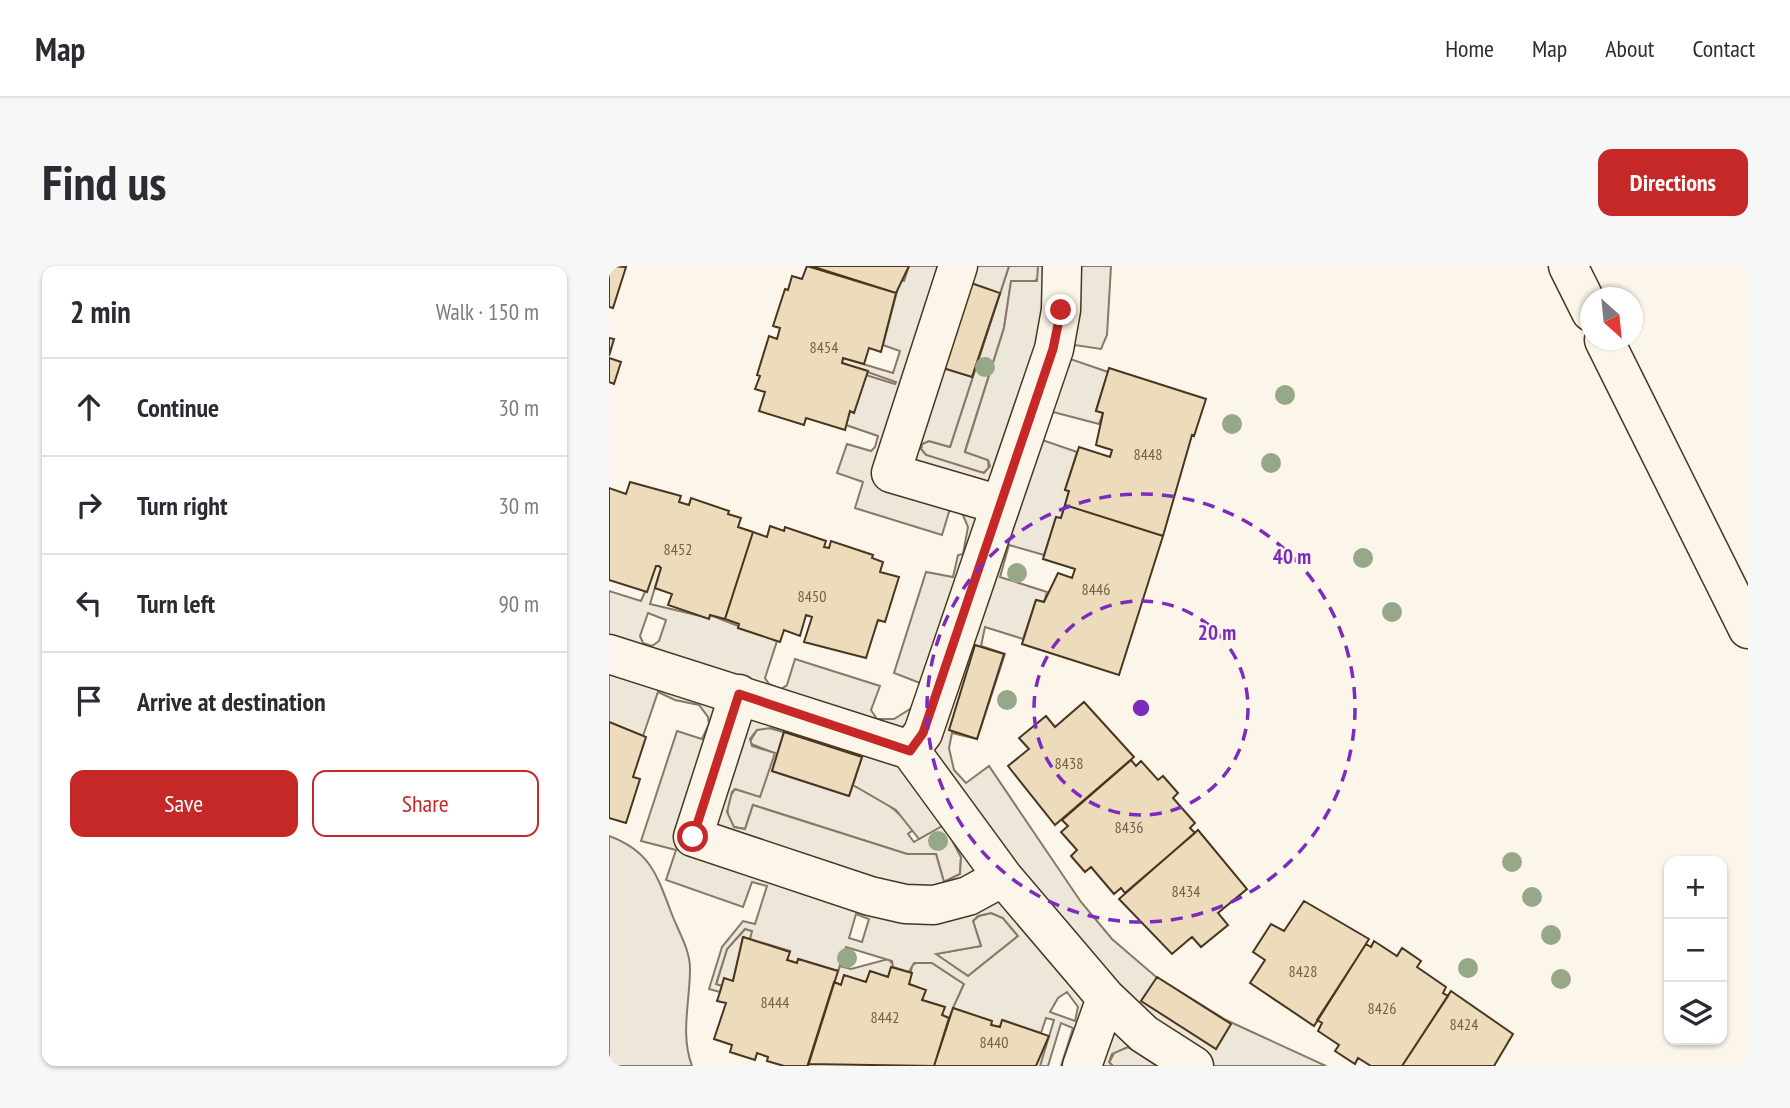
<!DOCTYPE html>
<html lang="en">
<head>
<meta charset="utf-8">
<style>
	body { margin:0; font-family:"PT Sans Narrow",sans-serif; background:#f7f7f7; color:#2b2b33 }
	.controls { position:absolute; right:21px; bottom:21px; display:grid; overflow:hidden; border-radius:14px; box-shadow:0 2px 5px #0004 }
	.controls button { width:63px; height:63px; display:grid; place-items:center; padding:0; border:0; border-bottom:2px solid #e1e1e2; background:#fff; color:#2b2b33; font:35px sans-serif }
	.compass { position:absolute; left:971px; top:21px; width:63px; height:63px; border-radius:50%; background:#fff; box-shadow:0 2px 5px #0004; rotate:153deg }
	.stop { position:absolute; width:21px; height:21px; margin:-16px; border:5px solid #c62828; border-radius:50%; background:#fff }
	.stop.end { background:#c62828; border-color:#fff; box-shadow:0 2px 7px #0008 }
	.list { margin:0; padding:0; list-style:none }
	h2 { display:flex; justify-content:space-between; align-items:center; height:91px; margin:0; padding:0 28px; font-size:30px }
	h2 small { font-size:23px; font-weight:400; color:#7c7c81 }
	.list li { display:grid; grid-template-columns:46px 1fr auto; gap:21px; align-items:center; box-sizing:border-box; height:98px; padding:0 28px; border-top:2px solid #e1e1e2 }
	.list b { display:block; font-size:26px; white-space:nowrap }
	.list em { font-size:23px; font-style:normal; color:#7c7c81 }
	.actions { display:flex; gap:14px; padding:21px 28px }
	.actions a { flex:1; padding:16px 0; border:2px solid #c62828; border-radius:14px; text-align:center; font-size:24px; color:#c62828 }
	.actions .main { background:#c62828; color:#fff }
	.icon { flex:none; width:38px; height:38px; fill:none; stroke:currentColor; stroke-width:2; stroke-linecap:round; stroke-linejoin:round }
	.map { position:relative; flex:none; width:1139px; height:800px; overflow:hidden; border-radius:14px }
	header { display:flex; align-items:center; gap:42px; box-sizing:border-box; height:98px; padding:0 35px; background:#fff; border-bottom:2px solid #e1e1e2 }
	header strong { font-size:33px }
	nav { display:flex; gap:38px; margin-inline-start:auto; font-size:24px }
	.intro { display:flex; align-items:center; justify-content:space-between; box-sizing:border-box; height:168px; padding:0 42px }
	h1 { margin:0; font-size:49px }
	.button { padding:18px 32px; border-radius:14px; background:#c62828; color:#fff; font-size:24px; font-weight:700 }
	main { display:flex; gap:42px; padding:0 42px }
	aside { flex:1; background:#fff; border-radius:14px; box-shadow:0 2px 5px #0004 }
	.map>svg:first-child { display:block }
</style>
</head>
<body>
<header>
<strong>Map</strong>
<nav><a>Home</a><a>Map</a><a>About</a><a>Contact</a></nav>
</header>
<div class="intro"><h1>Find us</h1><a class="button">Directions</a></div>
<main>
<aside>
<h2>2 min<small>Walk · 150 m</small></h2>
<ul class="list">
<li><svg class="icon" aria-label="ahead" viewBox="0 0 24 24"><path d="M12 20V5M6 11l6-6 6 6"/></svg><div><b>Continue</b></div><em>30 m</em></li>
<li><svg class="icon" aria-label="right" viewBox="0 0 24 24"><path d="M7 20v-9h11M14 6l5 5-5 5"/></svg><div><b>Turn right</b></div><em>30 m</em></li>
<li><svg class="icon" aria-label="left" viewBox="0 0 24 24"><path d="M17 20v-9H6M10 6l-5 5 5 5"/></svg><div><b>Turn left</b></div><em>90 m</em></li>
<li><svg class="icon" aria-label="arrive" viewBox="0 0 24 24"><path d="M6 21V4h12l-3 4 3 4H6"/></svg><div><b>Arrive at destination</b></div></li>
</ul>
<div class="actions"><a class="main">Save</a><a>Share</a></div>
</aside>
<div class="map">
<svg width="1139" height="800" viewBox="0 0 1139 800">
	<rect width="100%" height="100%" fill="#fbf6e9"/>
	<!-- green -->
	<path fill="#ede6d9" stroke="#887966" stroke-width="2" d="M400 0H429L430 11 425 16H402L395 62 356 185 379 194 380 204 373 207 317 189 312 183 313 178 320 175 341 181Z
		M156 461 175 466 163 505 240 530 244 519C268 529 289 543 304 564L299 568 305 576 335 558 352 591 351 608 335 616 327 588H298L144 539 136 563 125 561C115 549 117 534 126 523L151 530 165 487 140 477 148 464Z
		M0 570C41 585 48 609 62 646 69 665 81 683 81 703 81 736 71 768 83 800H0Z
		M382 647 394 652 409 670 359 710 326 688 372 680 364 655 370 650Z
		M136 663 144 665 141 673 134 671 124 715 113 720 107 719 118 683Z
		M279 693 285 699 279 711 261 705 257 716 235 710 232 719 225 716 231 700 242 703Z
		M309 696 323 697 355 718 340 752 333 749 335 741 313 734 316 724 300 718 303 699Z
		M519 781 548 797V800H504L500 797 506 785Z"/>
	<!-- parking -->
	<path fill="#ede7d9" stroke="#887966" stroke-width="2" fill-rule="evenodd" d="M300 0H400L341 181 320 175 313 178 312 183 317 189 375 207 381 200 379 194 356 186 395 62 402 15H428L429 0H502L498 69 492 83 466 79 461 93 499 106 487 144 494 147 490 158 444 146 433 174 468 186 456 224 460 225 456 239 452 252H447L435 289 400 279 391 311 438 326 435 336 427 334 414 373 376 361 372 380 396 388 368 473 343 467 340 482 345 504 357 517 380 500 472 636 503 673 546 710 617 754 717 800H548L519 781 503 788 500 796 504 800H452L464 762 452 757 439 800H431L445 754 437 752 432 767 394 754 391 761 382 759V755L344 742 355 718 323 697H305L300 706 284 701 283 695 237 681 229 705 190 693 188 697 178 694 181 685 141 673 143 665 136 663 118 683 107 718 113 720 111 726 100 723 113 681 134 655 146 658 158 620 143 616 134 641 57 614 67 584 32 575 68 465 93 473 100 458 99 451 90 439 66 434 49 426 34 470 0 456V325L32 335 47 300H50L52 302 41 338 100 352 101 349 168 375 156 412 160 418 172 423 178 419 186 393 271 420 262 444 268 453H285L301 443 309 432 311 417 285 407 317 306 344 311 349 289 354 288 359 261 354 249 345 243 340 246 333 269 246 242 254 216 228 207 238 178 262 185 266 181 269 170 237 159 241 145 245 146 257 109 286 118 287 116 233 97 234 92 284 107 291 85 274 79 291 14 295 15ZM39 347 57 354 50 375 43 380 34 377 31 370ZM162 462 253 491 244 519 287 544 310 573 335 559 352 591 351 608 335 616 327 588H298L144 539 136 563 125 561 118 546 123 526 126 523 151 531 166 487 143 480 141 473 148 464ZM382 647 394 652 409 670 359 710 327 688 372 680 364 655 369 650ZM247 648 260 653 253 676 240 672ZM458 726 469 741 466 755 441 746 449 732Z"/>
	<!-- building -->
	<path fill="#ecdcbc" stroke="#4a3520" stroke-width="2" d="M0 0 17 1 4 42 0 41Z
		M198 0 287 27 272 86 260 82 255 98 234 92 233 97 259 105 245 147 241 145 236 164 197 152 195 159 150 145 156 126 146 123 151 110 148 109 160 70 168 73 171 62 164 60 176 23 179 24 183 10 193 13Z
		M202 0H300L287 27Z
		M362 17 391 27 363 111 334 102Z
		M0 72 5 73 0 90Z
		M0 92 12 96 5 118 0 116Z
		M500 102 597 133 585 170 583 169 554 270 456 239 460 225 456 224 470 181 501 191 503 184 487 179 494 147 487 145Z
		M21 216 72 230 70 236 80 239 82 232 120 245 119 248 132 252 129 261 144 266 116 353 101 349 100 353 59 339 63 328 46 322 52 302 50 300H47L38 326 0 314V222L17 228Z
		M456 239 554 270 510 409 413 378 427 334 435 336 449 307 463 312 466 303 434 293 447 251 452 252Z
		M161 260 175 265 176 261 217 275 215 281 220 282 222 275 264 289 263 292 274 296 271 306 290 311 276 356 269 354 257 392 195 376 203 351 197 349 191 370 175 364 171 376 129 362 130 358 116 353 144 266 158 271Z
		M366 379 395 388 368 473 340 464Z
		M475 436 525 491 446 559 399 500 420 483 410 472 437 450 446 461Z
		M0 456 37 471 24 511 31 513 17 557 0 552Z
		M175 466 253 491 240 530 163 505Z
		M522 494 527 500 532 495 549 514 554 510 569 527 564 532 586 557 581 562 586 567 516 627 512 622 505 628 482 601 476 606 462 590 468 584 452 566 459 560 453 554Z
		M589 564 638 623 609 647 619 659 592 681 583 671 563 688 510 633Z
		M695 635 760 673 705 760 641 717 656 694 644 686 662 658 675 665Z
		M134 671 181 686 178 694 188 697 189 693 229 705 199 800H175L158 795 159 791 148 787 146 794 121 786 123 779 105 773 117 737 108 735 111 726 115 712 124 715Z
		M765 675 788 690 793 682 812 695 808 701 837 721 834 727 839 730 793 800H762L749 792 746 798 726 785 730 779 709 765 713 757 708 754 757 678 762 681Z
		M282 701 303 707 300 718 317 724 313 734 336 741 333 749 340 752 325 800 199 798 225 716 232 719 235 709 257 716 261 705 279 711Z
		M548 711 622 758 607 783 532 735Z
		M842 725 904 768 885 800H793Z
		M344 742 383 755 382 759 391 761 393 754 440 770 427 800H325Z"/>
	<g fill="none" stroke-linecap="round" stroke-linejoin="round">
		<defs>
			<path id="minor" d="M349 0 282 207 391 239
				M0 388 301 484 394 611 497 732 535 768 585 800
				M130 428 84 571 261 630 296 638 325 639 359 630 394 611
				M301 484 314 467 445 83 452 44 453 0
				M473 800 497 732"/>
			<path id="highway" d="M959 0 982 46
				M995 74 1139 363"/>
		</defs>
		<!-- minor casing -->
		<use href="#minor" stroke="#4a3520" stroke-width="41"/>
		<!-- highway casing -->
		<use href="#highway" stroke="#4a3520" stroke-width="41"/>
		<!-- minor -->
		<use href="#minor" stroke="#fbf6e9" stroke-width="38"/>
		<!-- highway -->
		<use href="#highway" stroke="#fbf6e9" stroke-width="38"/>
	</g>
	<!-- trees -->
	<g fill="#96a887">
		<circle cx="376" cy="101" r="10"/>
		<circle cx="676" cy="129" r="10"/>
		<circle cx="623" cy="158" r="10"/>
		<circle cx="662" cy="197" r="10"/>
		<circle cx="754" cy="292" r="10"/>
		<circle cx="408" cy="307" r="10"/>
		<circle cx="783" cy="346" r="10"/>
		<circle cx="398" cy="434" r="10"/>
		<circle cx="329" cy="575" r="10"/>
		<circle cx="903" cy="596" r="10"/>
		<circle cx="923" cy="631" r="10"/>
		<circle cx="942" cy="669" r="10"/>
		<circle cx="238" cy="692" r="10"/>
		<circle cx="859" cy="702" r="10"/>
		<circle cx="952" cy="713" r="10"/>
	</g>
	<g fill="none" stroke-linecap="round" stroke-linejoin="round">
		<!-- route -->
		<path stroke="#c62828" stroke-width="9" d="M84 571 130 428 301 485 314 467 444 83 452 44"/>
	</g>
	<!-- distance rings -->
	<g fill="none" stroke="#7b2cbf" stroke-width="3.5" stroke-dasharray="12 9">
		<circle cx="532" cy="442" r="107"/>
		<circle cx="532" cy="442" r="214"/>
	</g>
	<g text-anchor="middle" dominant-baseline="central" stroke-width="5" stroke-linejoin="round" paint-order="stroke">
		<!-- number labels -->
		<g font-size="16" fill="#725f47">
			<text x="215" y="81">8454</text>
			<text x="539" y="188">8448</text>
			<text x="69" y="283">8452</text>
			<text x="487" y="323">8446</text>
			<text x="203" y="330">8450</text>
			<text x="460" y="497">8438</text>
			<text x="520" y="561">8436</text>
			<text x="577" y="625">8434</text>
			<text x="694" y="705">8428</text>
			<text x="166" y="736">8444</text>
			<text x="773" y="742">8426</text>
			<text x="276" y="751">8442</text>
			<text x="855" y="758">8424</text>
			<text x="385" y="776">8440</text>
		</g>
	</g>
	<circle cx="532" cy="442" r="10" fill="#7b2cbf" stroke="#fbf6e9" stroke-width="3.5"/>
	<g font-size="21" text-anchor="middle" font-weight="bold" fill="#7b2cbf" stroke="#fbf6e9" stroke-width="5" stroke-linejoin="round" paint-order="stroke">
		<text x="683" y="298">40 m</text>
		<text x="608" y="374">20 m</text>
	</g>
</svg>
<div class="controls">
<button>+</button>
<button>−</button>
<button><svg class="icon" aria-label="layers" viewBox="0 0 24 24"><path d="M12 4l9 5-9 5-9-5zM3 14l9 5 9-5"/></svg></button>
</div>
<svg class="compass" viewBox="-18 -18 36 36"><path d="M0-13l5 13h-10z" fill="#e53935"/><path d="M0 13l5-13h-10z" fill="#7c7c81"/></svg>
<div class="stop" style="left:84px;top:571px"></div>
<div class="stop end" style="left:452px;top:44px"></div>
</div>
</main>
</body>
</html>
